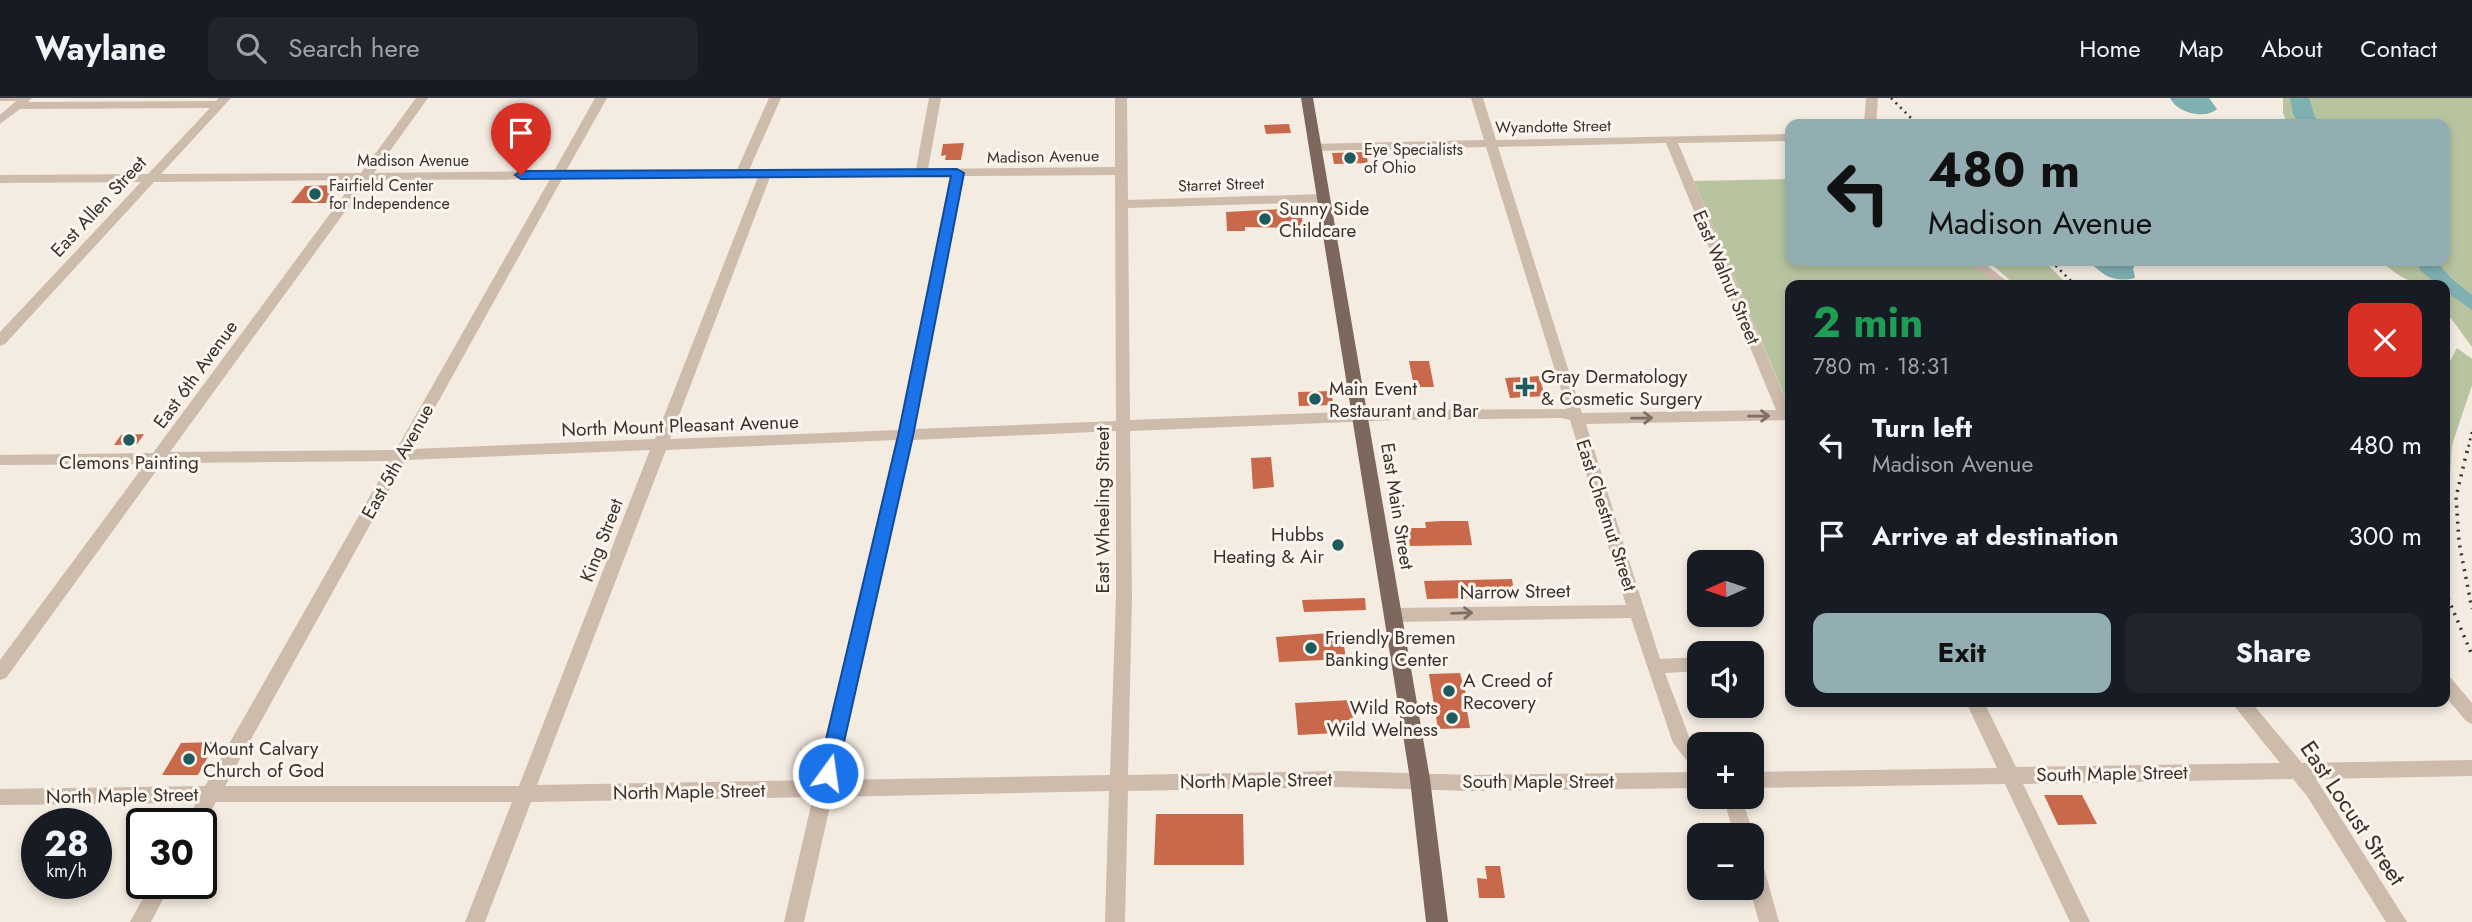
<!DOCTYPE html>
<meta charset="utf-8">
<style>
body{margin:0;font-family:Jost,sans-serif;background:#20242c;color:#f1f3f6;height:100vh;display:flex;flex-direction:column;font-size:26px;white-space:nowrap}
*{box-sizing:border-box;margin:0}
p{font-size:23px;color:#9ea1a6}
.icon{flex:none;width:38px;height:38px;fill:none;stroke:currentColor;stroke-width:2;stroke-linecap:round;stroke-linejoin:round}
.map{position:relative;flex:1;overflow:hidden}
.sheet{position:absolute;left:1785px;top:182px;width:665px;height:427px;display:flex;flex-direction:column;background:#171b24;border-radius:14px;box-shadow:0 4px 10px #0003}
.sheet>*{flex:none}
.guide{position:absolute;left:1785px;top:21px;width:665px;height:147px;border-radius:14px;box-shadow:0 4px 10px #0003;background:#92aeb2;color:#111;overflow:hidden}
.needle{width:46px;rotate:267deg}
.controls{position:absolute;left:1687px;top:452px;display:grid;gap:14px}
.controls a{display:grid;place-items:center;width:77px;height:77px;border-radius:14px;background:#171b24;box-shadow:0 4px 10px #0003;font-size:35px}
.speed{position:absolute;left:21px;top:710px;display:flex;gap:14px;font-size:35px;font-weight:700;text-align:center}
.speed>*{display:grid;place-content:center;width:91px;height:91px;border-radius:50%;background:#171b24;box-shadow:0 4px 10px #0003;line-height:1}
.speed small{font-size:18px;font-weight:400}
.speed .limit{border:4px solid #111;border-radius:10px;background:#fff;color:#111}
.pin{position:absolute;display:grid;place-items:center;width:60px;height:60px;color:#fff;margin:-72px -30px;border-radius:50% 50% 50% 0;rotate:-45deg;box-shadow:0 0 7px #0007}
.pin .icon{rotate:45deg}
.me{position:absolute;width:77px;margin:-38px;rotate:14deg;stroke-linejoin:round;filter:drop-shadow(0 0 5px #0008)}
.turn{display:flex;align-items:center;gap:24px;height:147px;padding:0 28px;font-size:32px}
.turn .icon{width:91px;height:91px;stroke-width:2.5}
.turn b{display:block;font-size:49px;line-height:60px}
.round{display:grid;place-items:center;flex:none;width:74px;height:74px;border-radius:14px;background:#20242c}
.headline{display:flex;align-items:center;justify-content:space-between;height:119px;padding:0 28px}
h1{font-size:42px;font-weight:700;line-height:52px;color:#1e9e55}
.action{display:flex;gap:14px;margin-top:auto;padding:14px 28px}
.action a{flex:1;height:80px;border-radius:14px;background:#92aeb2;color:#111;font-size:28px;font-weight:700;line-height:80px;text-align:center}
.action a+a{background:#20242c;color:#f1f3f6}
ul{padding:0;list-style:none}
li{display:flex;align-items:center;gap:21px;height:91px;padding:0 28px}
li div{flex:1}
li b{display:block;font-size:26px}
li em{font-style:normal}
header{display:flex;align-items:center;gap:42px;box-sizing:border-box;height:98px;padding:0 35px;background:#171b24;border-bottom:2px solid #363941}
header strong{font-size:33px}
nav{display:flex;gap:38px;margin-inline-start:auto;font-size:24px}
.search{width:490px;height:63px;background:#20242c;display:flex;align-items:center;gap:18px;box-sizing:border-box;padding:0 24px;border-radius:14px;color:#9ea1a6;font-size:26px}
.map>svg:first-child{display:block}
</style>
<header>
<strong>Waylane</strong>
<div class="search"><svg class="icon" aria-label="search" viewBox="0 0 24 24"><circle cx="10" cy="10" r="6"/><path d="M15 15l6 6"/></svg>Search here</div>
<nav><a>Home</a><a>Map</a><a>About</a><a>Contact</a></nav>
</header>
<div class="map">
<svg width="2472" height="824" viewBox="0 0 2472 824">
<rect width="100%" height="100%" fill="#f4ebe1"/>
<path fill="#b8c4a0" d="M2283 0H2472V249L2445 212V187C2415 187 2404 184 2381 163H2445V26H2287L2283 15Z
M1790 81V163H1967L1999 187H1790L1789 309 1694 83Z
M1988 163H2044L2068 187H2015Z
M2457 250 2472 261V287L2452 347 2445 463V273Z"/>
<path fill="#7fb0b2" d="M2170 0H2209L2217 11C2205 22 2177 15 2170 0Z
M2290 0H2309L2317 26H2299L2293 16Z
M2089 163H2139L2133 170 2135 180C2114 185 2103 178 2089 163Z
M2417 163H2436L2451 180 2472 197V212L2445 193V187H2438L2421 173Z"/>
<path fill="#c8694b" d="M1289 26 1291 35 1266 36 1264 27Z
M964 45 961 62H945L946 57 941 58 943 46Z
M1366 54 1368 65 1334 66 1332 55Z
M339 87 326 105H291L305 88Z
M1301 110 1303 130 1245 129V133H1227L1226 114Z
M1409 263H1429L1434 289H1414Z
M1539 278 1545 298 1510 300 1505 280Z
M1332 293 1333 307 1299 308 1298 294Z
M144 336 137 346 114 347 121 337Z
M1271 359 1274 389 1253 391 1251 360Z
M1441 423H1468L1472 447 1410 448 1408 430H1426L1425 424Z
M1512 481 1515 499 1427 501 1424 483Z
M1365 500 1366 512 1304 514 1302 502Z
M1342 534 1346 561 1279 564 1276 539Z
M1460 575 1469 607H1466L1470 630 1438 631 1429 576Z
M1351 602 1355 634 1298 637 1295 605Z
M216 644 198 677H162L181 645Z
M2044 697H2082L2097 726 2058 727Z
M1156 716H1243L1244 767H1154Z
M1485 768H1500L1505 800H1479L1477 780 1487 781Z"/>
<g fill="none" stroke-linecap="round" stroke-linejoin="round">
<path fill="#cdbbac" fill-rule="evenodd" d="M0 0H32L28 4 216 3 219 0H231L161 76 361 75 416 0H428L374 75 554 73 595 0H607L566 73 737 72 769 0H781L749 72 916 71 929 0H941L928 71 1115 69V0H1127L1128 102 1324 96 1330 100 1324 104 1128 110 1130 322 1396 312 1567 311 1486 49 1315 53 1309 49 1311 46 1484 42 1471 0H1483L1496 42 1790 36V43L1678 45 1790 312V322L1586 326 1660 561 1699 559V573L1665 575 1690 641 1699 653V690L1470 693 1342 689 1128 693 1125 824H1105L1109 693 832 699 804 824H784L813 699 531 704 485 824H465L512 704H216L201 731V726H184L196 705 0 707V691L205 688 390 363 162 365 6 580 0 582V562L145 366 0 367V357L153 355 355 82 154 84 5 246 0 248V234L141 84 0 85V77L148 76 210 10 20 11 0 26V17L16 3H0ZM1666 45 1776 312 1582 315 1498 49ZM1115 77 1116 323 914 331 963 78ZM950 78 899 332 670 341 770 79ZM758 79 655 341 412 351 562 81ZM550 81 396 352 170 354 368 82ZM1561 320 1570 322 1626 507 1393 510 1387 512 1385 517 1387 522 1393 524 1631 520 1673 645 1696 674 1470 677 1342 673 1128 677 1132 498 1130 333 1396 322ZM1116 333V498L1110 677 836 682 912 342ZM896 342 817 682 537 687 666 352ZM650 352 519 688H225L406 362Z
M1866 0H1878L1876 26H1864Z
M1966 163H1981L2012 187H1997Z
M2445 578 2451 580 2472 605V626L2466 623 2445 598Z
M1966 604H1984L2016 669 2280 665 2231 604H2251L2302 665 2472 662V678L2316 681 2407 824H2386L2307 698 2293 681 2023 686 2090 824H2070L2005 686 1752 690V674L1997 670Z
M1723 698H1741L1754 737 1752 741V737H1734Z
M1752 754 1759 757 1762 763 1779 824H1759L1749 789H1752Z
M151 786H171L151 824H130Z"/>
<path fill="#7d675c" fill-rule="evenodd" d="M1301 0H1313L1430 681 1448 824H1426L1410 681Z"/>
<path stroke="#3b302b" stroke-width="2.5" stroke-dasharray="2 4.5" stroke-linecap="butt" d="M1891 0 1917 26
M2051 163 2075 187
M2467 355 2472 334"/>
<path stroke="#3b302b" stroke-width="3.5" stroke-dasharray="2 6" stroke-linecap="butt" d="M2467 353 2456 399 2459 444 2472 511
M2445 493 2472 557"/>
</g>
<defs><path id="oneway-shaft" d="M-6 0H5M1.5-3L5.5 0L1.5 3" fill="none" stroke-width="1.6" stroke-linecap="round" stroke-linejoin="round" transform="scale(1.75)"/></defs>
<g stroke="#7d6f65">
<use href="#oneway-shaft" transform="translate(1759 318) rotate(-1)"/>
<use href="#oneway-shaft" transform="translate(1642 320) rotate(-1)"/>
<use href="#oneway-shaft" transform="translate(1462 515) rotate(-2)"/>
</g>
<path fill="#1a73e8" stroke="#114b97" stroke-width="2" d="M957 71 964 75 913 338 837 675 834 680 828 683 821 680 818 675 898 338 951 78 521 81 515 77 521 73Z"/>
<g fill="#1f5a5e" stroke="#fbf5ee" stroke-width="2.5">
<circle cx="1350" cy="60" r="7"/>
<circle cx="315" cy="96" r="7"/>
<circle cx="1265" cy="121" r="7"/>
<path d="M1521.5 278.5h7v7h7v7h-7v7h-7v-7h-7v-7h7z"/>
<circle cx="1315" cy="301" r="7"/>
<circle cx="129" cy="342" r="7"/>
<circle cx="1338" cy="447" r="7"/>
<circle cx="1311" cy="550" r="7"/>
<circle cx="1449" cy="593" r="7"/>
<circle cx="1452" cy="620" r="7"/>
<circle cx="189" cy="661" r="7"/>
</g>
<g text-anchor="middle" stroke-width="6" stroke-linejoin="round" paint-order="stroke">
<g font-size="16" fill="#3b302b" stroke="#fbf5ee">
<text transform="translate(1553 28) rotate(-1)" y="6">Wyandotte Street</text>
<text transform="translate(1043 58) rotate(-1)" y="6">Madison Avenue</text>
<text x="413" y="68">Madison Avenue</text>
<text transform="translate(1221 86) rotate(-2)" y="6">Starret Street</text>
</g>
<g font-size="16" fill="#3b302b" stroke="#fbf5ee" text-anchor="start">
<text x="1364" y="57">Eye Specialists<tspan x="1364" dy="18">of Ohio</tspan></text>
<text x="329" y="93">Fairfield Center<tspan x="329" dy="18">for Independence</tspan></text>
</g>
<g font-size="19" fill="#3b302b" stroke="#fbf5ee">
<text transform="translate(98 108) rotate(-47)" y="7">East Allen Street</text>
<text transform="translate(1727 179) rotate(67)" y="7">East Walnut Street</text>
<text transform="translate(195 276) rotate(-54)" y="7">East 6th Avenue</text>
<text transform="translate(680 327) rotate(-2)" y="7">North Mount Pleasant Avenue</text>
<text transform="translate(397 363) rotate(-61)" y="7">East 5th Avenue</text>
<text transform="translate(1398 408) rotate(81)" y="7">East Main Street</text>
<text transform="translate(1102 412) rotate(-90)" y="7">East Wheeling Street</text>
<text transform="translate(1607 417) rotate(72)" y="7">East Chestnut Street</text>
<text transform="translate(601 442) rotate(-69)" y="7">King Street</text>
<text transform="translate(1515 493) rotate(-1)" y="7">Narrow Street</text>
<text transform="translate(2112 675) rotate(-1)" y="7">South Maple Street</text>
<text transform="translate(1256 682) rotate(-1)" y="7">North Maple Street</text>
<text x="1538" y="690">South Maple Street</text>
<text transform="translate(689 693) rotate(-1)" y="7">North Maple Street</text>
<text transform="translate(122 697) rotate(-1)" y="7">North Maple Street</text>
</g>
<g font-size="19" fill="#3b302b" stroke="#fbf5ee" text-anchor="start">
<text x="1279" y="117">Sunny Side<tspan x="1279" dy="22">Childcare</tspan></text>
<text x="1541" y="285">Gray Dermatology<tspan x="1541" dy="22">&amp; Cosmetic Surgery</tspan></text>
<text x="1329" y="297">Main Event<tspan x="1329" dy="22">Restaurant and Bar</tspan></text>
<text x="129" y="371" text-anchor="middle">Clemons Painting</text>
<text x="1324" y="443" text-anchor="end">Hubbs<tspan x="1324" dy="22">Heating &amp; Air</tspan></text>
<text x="1325" y="546">Friendly Bremen<tspan x="1325" dy="22">Banking Center</tspan></text>
<text x="1463" y="589">A Creed of<tspan x="1463" dy="22">Recovery</tspan></text>
<text x="1438" y="616" text-anchor="end">Wild Roots<tspan x="1438" dy="22">Wild Welness</tspan></text>
<text x="203" y="657">Mount Calvary<tspan x="203" dy="22">Church of God</tspan></text>
</g>
<g font-size="23" fill="#3b302b" stroke="#fbf5ee">
<text transform="translate(2353 715) rotate(56)" y="8">East Locust Street</text>
</g>
</g>
</svg>
<div class="controls">
<a><svg class="needle" viewBox="-14 -14 28 28"><path d="M0-13l5 13h-10z" fill="#e53935"/><path d="M0 13l5-13h-10z" fill="#9ea1a6"/></svg></a>
<a><svg class="icon" aria-label="sound" viewBox="0 0 24 24"><path d="M4 9h4l5-4v14l-5-4H4zM17 9q2 3 0 6"/></svg></a>
<a>+</a>
<a>−</a>
</div>
<div class="speed"><div>28<small>km/h</small></div><div class="limit">30</div></div>
<div class="pin" style="left:521px;top:77px;background:#d93025"><svg class="icon" aria-label="arrive" viewBox="0 0 24 24"><path d="M6 21V4h12l-3 4 3 4H6"/></svg></div>
<svg class="me" style="left:828px;top:675px" viewBox="-20 -20 40 40"><circle r="17" fill="#1a73e8" stroke="#fff" stroke-width="3"/><path d="M0-11L8 9 0 5-8 9z" fill="#fff"/></svg>
<div class="guide">
<div class="turn"><svg class="icon" aria-label="left" viewBox="0 0 24 24"><path d="M17 20v-9H6M10 6l-5 5 5 5"/></svg><div><b>480 m</b>Madison Avenue</div></div>
</div>
<section class="sheet">
<div class="headline"><div><h1>2 min</h1><p>780 m · 18:31</p></div><a class="round" style="background:#d93025;color:#fff"><svg class="icon" aria-label="close" viewBox="0 0 24 24"><path d="M6 6l12 12M18 6L6 18"/></svg></a></div>
<ul>
<li><svg class="icon" aria-label="left" viewBox="0 0 24 24"><path d="M17 20v-9H6M10 6l-5 5 5 5"/></svg><div><b>Turn left</b><p>Madison Avenue</p></div><em>480 m</em></li>
<li><svg class="icon" aria-label="arrive" viewBox="0 0 24 24"><path d="M6 21V4h12l-3 4 3 4H6"/></svg><div><b>Arrive at destination</b></div><em>300 m</em></li>
</ul>
<div class="action"><a>Exit</a><a>Share</a></div>
</section>
</div>
